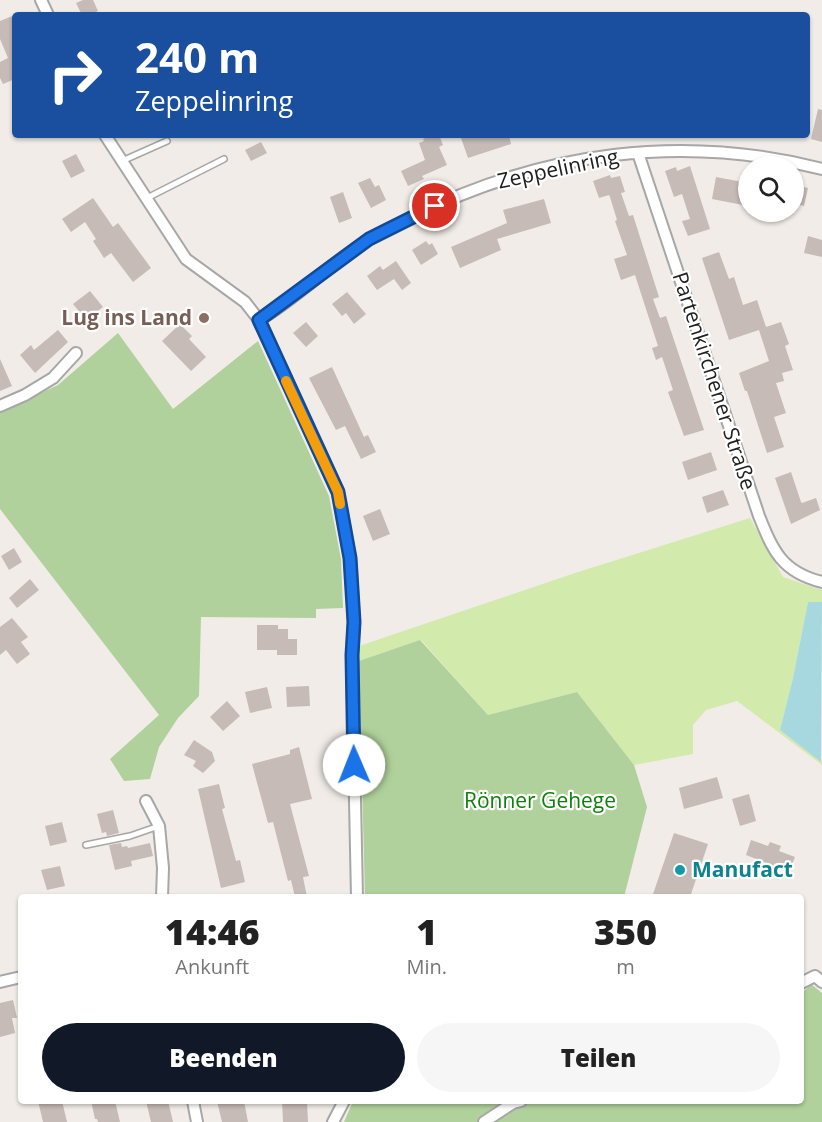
<!DOCTYPE html>
<html lang="de">
<meta charset="utf-8">
<style>
body{margin:0;font-family:"Open Sans",sans-serif;background:#f6f6f6;color:#222;height:100vh;display:flex;flex-direction:column;font-size:22px;white-space:nowrap}
*{box-sizing:border-box;margin:0}
p{font-size:20px;color:#767676}
.icon{flex:none;width:33px;height:33px;fill:none;stroke:currentColor;stroke-width:2;stroke-linecap:round;stroke-linejoin:round}
.map{position:relative;flex:1;overflow:hidden}
.panel{position:absolute;left:18px;top:894px;width:786px;height:210px;display:flex;flex-direction:column;background:#fff;border-radius:6px;box-shadow:0 2px 4px #0004}
.panel>*{flex:none}
.hud{position:absolute;left:12px;top:12px;width:798px;height:126px;border-radius:6px;box-shadow:0 2px 4px #0004;background:#1a4fa0;color:#fff;overflow:hidden}
.controls{position:absolute;left:738px;top:156px;display:grid;gap:12px}
.controls a{display:grid;place-items:center;width:66px;height:66px;border-radius:50%;background:#fff;box-shadow:0 2px 4px #0004;font-size:30px}
.pin{position:absolute;display:grid;place-items:center;width:51px;height:51px;color:#fff;margin:-26px;border:3px solid #fff;border-radius:50%;box-shadow:0 2px 6px #0007}
.me{position:absolute;width:66px;margin:-33px;rotate:359deg;stroke-linejoin:round;filter:drop-shadow(0 0 4px #0008)}
.turn{display:flex;align-items:center;gap:21px;height:126px;padding:0 24px;font-size:27px}
.turn .icon{width:78px;height:78px;stroke-width:2.5}
.turn b{display:block;font-size:42px;line-height:51px}
.eta{display:flex;justify-content:space-evenly;align-items:center;height:102px;text-align:center}
.eta b{font-size:36px;font-weight:800;line-height:42px}
.button{display:flex;gap:12px;margin-top:auto;padding:12px 24px}
.button a{flex:1;height:69px;border-radius:36px;background:#111827;color:#fff;font-size:24px;font-weight:800;line-height:69px;text-align:center}
.button a+a{background:#f6f6f6;color:#222}
.map>svg:first-child{display:block}
</style>
<div class="map">
<svg width="822" height="1122" viewBox="0 0 822 1122">
<rect width="100%" height="100%" fill="#f1ece7"/>
<path fill="#d2ebac" d="M750 518 783 577 822 590V602H808L793 678 780 730 822 762V765L737 701 706 710 693 725V754L634 765 577 692 488 715 421 640 359 661V646L575 573Z"/>
<path fill="#b0d19b" d="M118 333 173 409 258 341 329 496 341 559 343 608 316 609V618L201 617 199 696 178 718 159 747 150 779 124 781 110 759 159 715 0 509V412L58 385Z
M420 640 488 715 577 692 634 765 647 807 624 897H365L359 661Z
M811 984 822 993V1122H344L353 1101H801V994Z"/>
<path fill="#a7d8df" d="M808 602H822L821 762 780 730 793 678Z"/>
<path fill="#c6bbb6" d="M83 0H93L98 11 89 15H82L76 3Z
M15 15V79L3 84 0 78V62L8 58 0 39V21Z
M818 109 822 110V142L811 139Z
M432 135H439L443 145 439 147 447 165 422 176 424 179 408 186 401 171 425 160 419 143 424 141 423 139Z
M460 135H509L511 144 468 158Z
M261 142 267 153 251 161 245 150Z
M76 154 85 171 71 178 62 161Z
M690 166 710 229 688 236 682 221 690 219 682 194 674 197 665 171 676 167 677 171Z
M610 175 611 178 620 176 625 192 621 193 629 216 633 215 659 297 653 299 660 318 666 316 704 430 684 436 668 392 673 390 662 357 656 360 652 348 658 346 635 275 621 280 614 259 627 255 615 221 617 220 610 197 609 195 599 198 593 181Z
M716 177 748 183V206L712 199Z
M370 178 375 187 379 185 386 200 371 208 358 183Z
M794 185 808 188 804 206 794 203Z
M343 192 352 218 339 223 330 197Z
M93 198 113 227 118 223 151 268 133 282 111 253 104 258 93 241 96 239 85 222 71 232 62 219Z
M544 199 551 223 497 239 501 250 460 268 451 247 507 223 503 210Z
M808 236 822 240V257L804 253Z
M426 241 429 245 432 243 438 254 421 265 412 250Z
M719 252 729 279 734 277 743 305 757 300 766 327 781 322 789 344 785 346 793 370 782 373 784 381 776 383 786 413 774 417 784 447 767 453 747 391H745L739 373 769 361 759 330 729 340 702 258Z
M396 261 411 283 402 290 394 279 377 290 367 276 380 266 383 270Z
M90 291 103 307 86 320 73 304Z
M347 292 366 314 354 324 346 313 342 316 332 304Z
M306 322 318 336 306 347 293 333Z
M180 324 192 336 189 339 206 357 191 371 162 341Z
M58 330 68 342 35 373 20 355 31 345 34 350Z
M0 359 12 386 0 391Z
M332 367 364 437 368 435 376 452 361 459 345 426 336 430 309 378Z
M711 452 717 470 688 480 682 462Z
M791 472 801 502 802 503 816 498 820 510 791 524 775 478Z
M723 490 729 505 707 513 702 497Z
M380 509 390 534 373 541 363 516Z
M14 548 22 562 9 570 1 556Z
M30 579 39 590 17 608 9 598Z
M12 618 28 637 21 642 30 654 17 664 6 650 0 655V627Z
M257 625H278V629H288V639H297V655H277V650H257Z
M309 686 310 706 287 707 286 687Z
M267 687 272 708 250 713 245 692Z
M227 701 240 716 223 731 210 717Z
M194 740 212 752 215 761 203 773 193 766 196 761 184 755Z
M299 747 312 799 290 804 309 876 303 877 307 897H295L291 880 288 881 273 822 268 823 252 764 290 754V750Z
M717 777 723 798 684 809 679 788Z
M219 784 225 808 222 809 236 861 240 860 245 882 221 888 198 789Z
M749 794 756 821 740 826 732 799Z
M113 810 119 833 107 836 106 832 102 833 97 814Z
M62 822 67 842 50 846 45 826Z
M674 833 708 844 690 897H652Z
M751 840 768 846 770 842 781 846 779 851 795 857 789 872 746 855Z
M121 843 122 847 127 846 128 848 150 843 153 856 131 861 132 866 115 870 109 845Z
M60 866 65 886 47 890 41 870Z
M13 1000 17 1018H12L15 1033 0 1037V1003Z
M38 1101H62L67 1122H43Z
M91 1101H115L120 1122H98L97 1119H95Z
M146 1101H168L173 1122H151Z
M217 1101H244L248 1122H222Z
M282 1101H307L308 1122H283Z"/>
<g fill="none" stroke-linecap="round" stroke-linejoin="round">
<g stroke="#a7a7a7" stroke-width="8">
<path id="service" d="M122 161 167 141
M147 198 224 159
M86 845 130 836 159 826"/>
</g>
<g stroke="#a7a7a7" stroke-width="14">
<path id="minor" d="M41 0 48 15
M105 135 186 259 245 302 259 320 338 492 350 558 354 622 352 655 357 897
M638 153 759 516C773 551 782 572 822 582
M259 320C299 297 331 262 370 239 384 230 400 224 414 216 543 152 682 133 822 169
M0 406 25 395 53 378 76 353
M146 801 159 826 163 868 162 897
M0 982 21 977
M801 983 815 976 822 982
M193 1101 197 1122
M333 1122 344 1101
M484 1122 513 1103 521 1101"/>
</g>
<use href="#service" stroke="#fff" stroke-width="5"/>
<use href="#minor" stroke="#fff" stroke-width="10"/>
</g>
<g fill="none" stroke-linecap="round" stroke-linejoin="round">
<g stroke="#114b97" stroke-width="15">
<path id="route" d="M354 765 352 655 354 622 350 558 338 492 259 320 369 239 435 206"/>
</g>
<use href="#route" stroke="#1a73e8" stroke-width="10"/>
<path stroke="#f59e0b" stroke-width="10" d="M286 381 338 492 340 504"/>
</g>
<circle fill="#8d6e63" stroke="#fff" stroke-width="2" cx="204" cy="318" r="6"/>
<circle fill="#0f9aa8" stroke="#fff" stroke-width="2" cx="680" cy="870" r="6"/>
<g text-anchor="middle" stroke-width="4.5" stroke-linejoin="round" paint-order="stroke">
<g font-size="21" fill="#202020" stroke="#fff">
<text transform="translate(558 169) rotate(-12)" y="7">Zeppelinring</text>
<text transform="translate(714 381) rotate(72)" y="7">Partenkirchener Straße</text>
</g>
<g font-size="21" font-weight="bold" fill="#785e54" stroke="#fff" text-anchor="end">
<text x="192" y="325">Lug ins Land</text>
</g>
<g font-size="21" fill="#0d820a" stroke="#fff">
<text x="540" y="808">Rönner Gehege</text>
</g>
<g font-size="21" font-weight="bold" fill="#0d838f" stroke="#fff" text-anchor="start">
<text x="692" y="877">Manufact</text>
</g>
</g>
</svg>
<div class="controls">
<a><svg class="icon" aria-label="search" viewBox="0 0 24 24"><circle cx="10" cy="10" r="6"/><path d="M15 15l6 6"/></svg></a>
</div>
<div class="pin" style="left:435px;top:206px;background:#d93025"><svg class="icon" aria-label="arrive" viewBox="0 0 24 24"><path d="M6 21V4h12l-3 4 3 4H6"/></svg></div>
<svg class="me" style="left:354px;top:765px" viewBox="-20 -20 40 40"><circle r="19" fill="#fff"/><path d="M0-13L10 11 0 6-10 11z" fill="#1a73e8"/></svg>
<div class="hud">
<div class="turn"><svg class="icon" aria-label="right" viewBox="0 0 24 24"><path d="M7 20v-9h11M14 6l5 5-5 5"/></svg><div><b>240 m</b>Zeppelinring</div></div>
</div>
<section class="panel">
<div class="eta">
<div><b>14:46</b><p>Ankunft</p></div>
<div><b>1</b><p>Min.</p></div>
<div><b>350</b><p>m</p></div>
</div>
<div class="button"><a>Beenden</a><a>Teilen</a></div>
</section>
</div>
